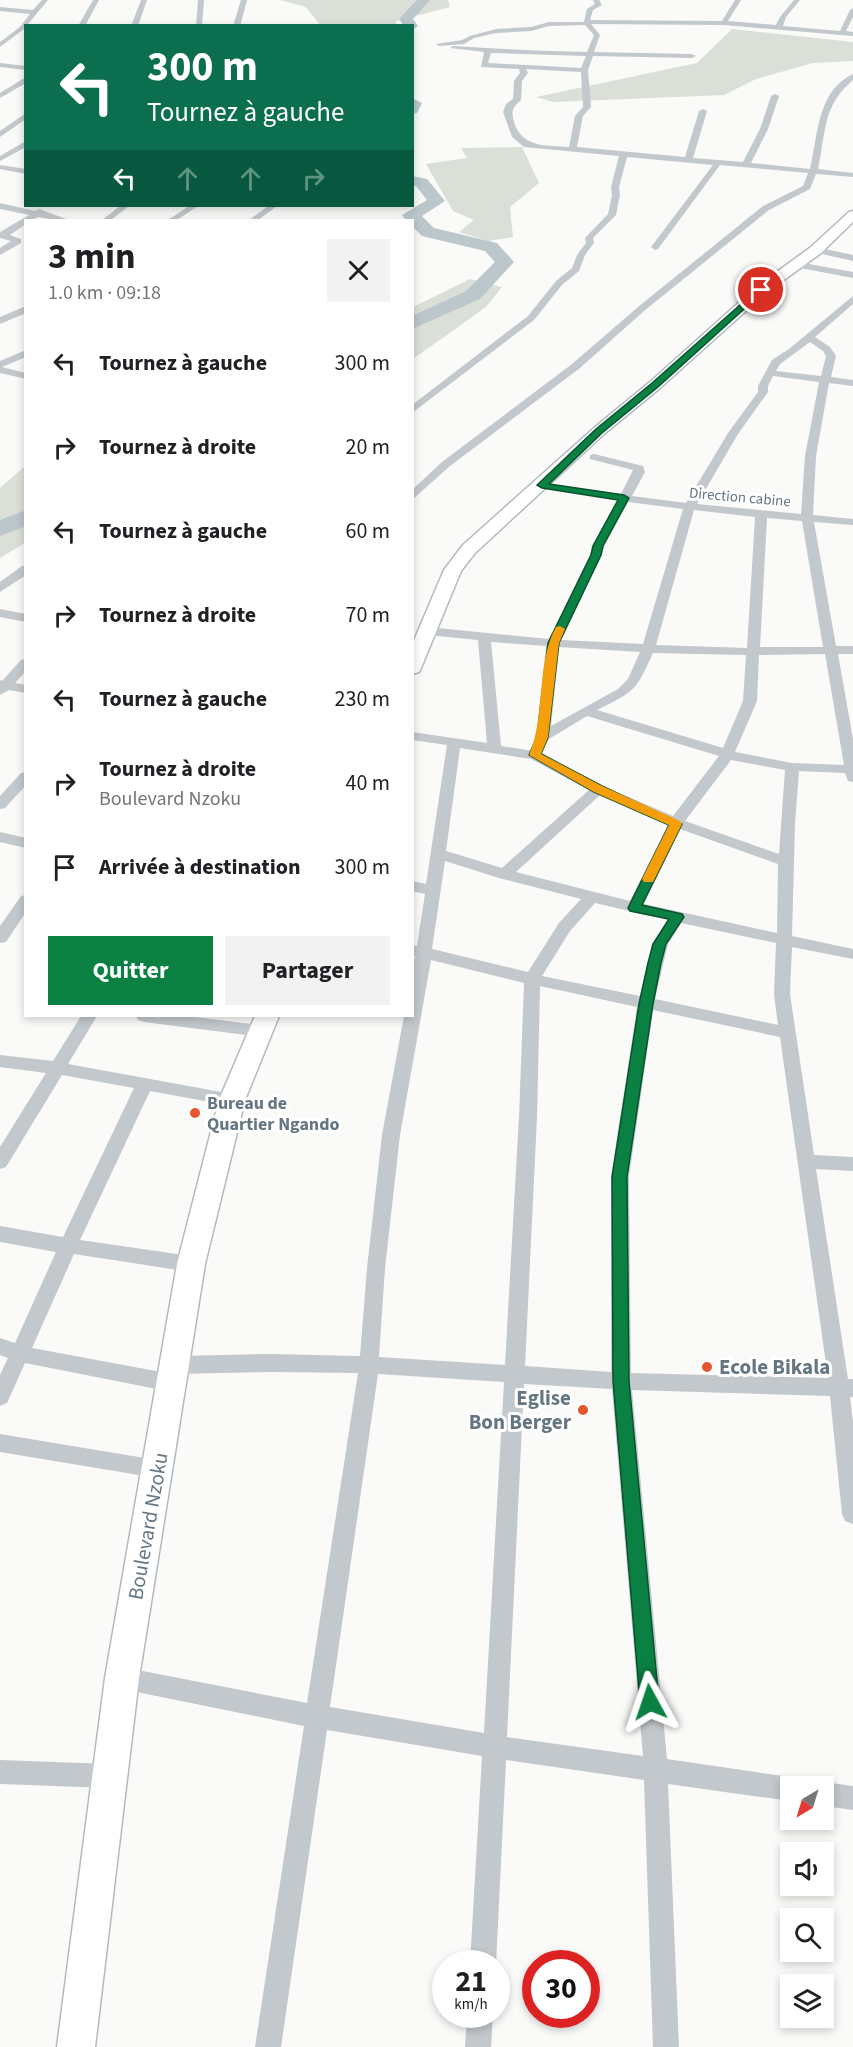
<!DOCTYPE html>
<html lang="fr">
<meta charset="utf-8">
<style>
body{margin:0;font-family:"Source Sans 3",sans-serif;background:#f2f2f2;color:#202124;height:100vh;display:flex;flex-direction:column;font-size:22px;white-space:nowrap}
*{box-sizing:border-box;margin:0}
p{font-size:20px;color:#757577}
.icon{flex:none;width:33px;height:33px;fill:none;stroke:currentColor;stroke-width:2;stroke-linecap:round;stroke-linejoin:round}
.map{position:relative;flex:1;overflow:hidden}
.drawer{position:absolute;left:24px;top:219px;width:390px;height:798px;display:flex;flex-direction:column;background:#fff;border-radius:0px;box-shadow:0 3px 9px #0003}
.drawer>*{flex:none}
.guide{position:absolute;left:24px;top:24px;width:390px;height:183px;border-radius:0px;box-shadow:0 3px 9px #0003;background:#0b6e4f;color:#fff;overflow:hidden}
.needle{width:39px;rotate:218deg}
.tools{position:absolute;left:780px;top:1776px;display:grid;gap:12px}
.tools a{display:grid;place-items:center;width:54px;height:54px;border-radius:0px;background:#fff;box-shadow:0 3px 9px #0003;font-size:30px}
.speed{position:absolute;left:432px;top:1950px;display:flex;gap:12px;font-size:30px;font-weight:700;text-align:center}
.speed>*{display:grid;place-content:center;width:78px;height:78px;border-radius:50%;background:#fff;box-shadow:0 3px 9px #0003;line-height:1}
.speed small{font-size:15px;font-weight:400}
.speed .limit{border:9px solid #d22;background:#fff;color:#111}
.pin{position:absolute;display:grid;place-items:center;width:51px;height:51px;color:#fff;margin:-26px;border:3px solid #fff;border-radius:50%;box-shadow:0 2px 6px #0007}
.me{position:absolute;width:66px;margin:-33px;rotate:355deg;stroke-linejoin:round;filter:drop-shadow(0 0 4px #0008)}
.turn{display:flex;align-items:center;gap:21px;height:126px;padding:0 24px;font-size:27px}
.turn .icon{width:78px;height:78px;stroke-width:2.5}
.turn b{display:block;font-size:42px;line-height:51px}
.lanes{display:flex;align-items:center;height:57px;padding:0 24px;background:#0003;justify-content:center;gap:30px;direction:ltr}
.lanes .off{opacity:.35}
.round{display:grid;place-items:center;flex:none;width:63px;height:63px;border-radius:0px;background:#f2f2f2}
.head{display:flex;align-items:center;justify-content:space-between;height:102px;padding:0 24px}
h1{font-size:36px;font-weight:700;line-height:45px}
.cta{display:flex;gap:12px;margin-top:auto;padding:12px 24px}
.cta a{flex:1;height:69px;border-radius:0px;background:#0b8043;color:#fff;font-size:24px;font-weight:700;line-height:69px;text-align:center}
.cta a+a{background:#f2f2f2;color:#202124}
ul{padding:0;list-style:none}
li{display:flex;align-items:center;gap:18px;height:84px;padding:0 24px}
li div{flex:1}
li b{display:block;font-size:22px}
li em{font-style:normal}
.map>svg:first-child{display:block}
</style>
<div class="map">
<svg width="853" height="2047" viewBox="0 0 853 2047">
<rect width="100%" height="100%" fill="#fafaf8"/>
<path fill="#dadfd7" d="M280 0H448L450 7 396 21V25L321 26 306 7Z
M732 29 853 42V61L813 63 756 79 724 95 553 102 536 97 697 63Z
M522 147 539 183 510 207 513 237 488 241 459 232 474 220 453 211 426 164 467 158 461 148Z
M470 279 502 287 486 307 413 359V307Z
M25 466V543L0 558V488Z"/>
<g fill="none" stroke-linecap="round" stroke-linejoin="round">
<path fill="#bbc7cb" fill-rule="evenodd" d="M417 0H430L413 19 418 26 412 30V26H404L399 19Z
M412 98 422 103 417 113 412 114Z
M412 176 427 179 445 201 422 216 434 228 497 243 514 262 480 299 412 329V316L466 291 495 262 485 251 422 236 412 226V220L405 219 402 215 427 200 416 186H412Z
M26 510V526L0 536V520Z"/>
<g stroke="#b3babf" stroke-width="3">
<path id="secondary" d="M853 211V222L821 253 766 293 660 388 604 434 475 553 461 571 421 668 419 672 412 674V645L444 570 463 545 594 428 650 382 756 287 811 247 849 212Z
M255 1016H279L245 1100 205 1264 139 1678 95 2047H57L105 1678 177 1264 219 1100Z"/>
</g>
<path fill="#c3c8cc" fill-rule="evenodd" d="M42 0H48L24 29 0 47V42L20 27 30 14 0 11V7L33 10Z
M93 0H99L85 26H78Z
M141 0H147L138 26H131Z
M198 0H204L202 26H196Z
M241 0H247L240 26H233Z
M593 0H599L602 5 593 10 590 20 722 21 735 0H741L728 21 776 25 780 17 794 0H800L786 17 783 26 840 31 850 10 853 8V17L846 31 853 32V36L724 25 591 24 600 35 594 52 692 54 696 56 692 58 593 56 588 70 591 107 583 116 577 147 685 157 699 111 703 109 707 111 693 158 743 162 760 129 771 96 775 94 779 96 768 129 751 163 810 169C818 135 817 91 853 74V80C822 106 826 133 818 169L853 173V177L816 174 810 189 769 210 644 311 580 368 450 466 412 500V490L442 462 572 364 638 307 763 206 803 186 808 173 720 165 658 249 655 250 651 247 713 165 627 157 619 187 620 195 616 215 593 238 594 243 585 255 579 271 562 285 534 320 412 413V405L528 316 556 281 572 268 577 255 586 243 585 238 608 214 612 195 611 187 619 156 524 147 512 137 503 112 506 104 513 99 514 81 520 73 519 69 481 67 484 52 450 48 453 46C497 49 542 51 587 52L594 35 585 25 549 26 531 31 496 33 474 38 464 44 439 46 436 44 462 40 470 36 496 29 531 27 549 22H584L587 9 595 4ZM491 53 586 56 581 68 488 63ZM526 69 581 72 583 107 575 116 569 147C547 145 524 148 515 125 511 112 511 109 521 100L522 81 528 73Z
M0 63 26 66V70L0 67Z
M26 77V83L0 98V93Z
M26 113V119L0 137V131Z
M26 141V147L0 161V156Z
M0 165 26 169V174L0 169Z
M0 203 35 211 39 209 69 220H55L38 217 32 220H26V224L10 235 21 239V243L0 255V248L11 241 0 238V232L29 215 0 209Z
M120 206H129L111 220H102Z
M189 206H198L177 220H168Z
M268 206H277L258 220H249Z
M816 247 853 255V261L813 252V248Z
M798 262 853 272V278L795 267 793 265Z
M853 296V304L815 337 830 347 836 356 831 377 853 380V386L829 383 816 456 813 515 853 519V525L814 522 836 646H853V654H838L853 739V782L848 781 845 773 799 771 795 824 792 936 853 949V959L792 947 790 994 814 1155 853 1157V1171L816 1169 848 1379H853V1397H850L853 1422V1524L845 1521 842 1514 830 1396 632 1390 667 1759 790 1777 798 1781 801 1786H790V1801L668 1784 679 2047H653L644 1780 506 1760 496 1964H470L482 1756 327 1730 281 2047H255L304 1726 122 1689 114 1686 111 1678 114 1670 122 1667 307 1703 358 1373 271 1372 175 1374 168 1371 165 1365 168 1359 175 1356 271 1354 360 1356 367 1268 382 1135 404 1016H412V971L415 956H412V945L417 946 425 894 412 891V881L426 884 447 745 412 740V732L487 743 478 640 427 635 421 631 427 627 549 639 590 555 592 546 618 500 542 488 538 487V483L621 494 633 470 590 459V455L594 454 643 466 645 472 632 496 686 503 728 433 758 392V386L772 360 789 349ZM810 342 823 351 826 356 821 376 776 371 780 364ZM773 376 819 382 805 456 801 514 697 504 738 434 768 392V386ZM628 502 683 509 643 644 561 640 602 555 604 546ZM694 510 755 517 747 648 656 645ZM767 518 802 521 823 647H760ZM491 642 546 646 536 737 533 743 535 746H545L549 739 587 716 719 756 673 816 603 786 540 752 501 746ZM559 647 640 652 628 679 618 689 551 726ZM653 653 746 655 743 701 723 748 597 710C634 692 636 691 653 653ZM825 654 844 765 792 763 735 752 757 701 759 655ZM460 748 531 759 589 790 502 868 446 851ZM731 760 785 770 779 854 685 821ZM600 795 668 825 630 901 516 872ZM680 829 778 864 777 933 644 904ZM445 861 499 878 581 899 559 923 528 972 432 949ZM595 903 668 920 652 944 640 996 542 976 570 931ZM681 923 776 943 774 994 778 1025 655 999 668 944ZM431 960 524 983 519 1117 505 1365 379 1357 385 1268 400 1135ZM540 986 637 1007 611 1177V1372L525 1366 537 1117ZM653 1010 780 1037 828 1378 631 1373 629 1177ZM378 1374 504 1382 484 1733 330 1707ZM524 1384 612 1389 643 1756 507 1737Z
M26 306V313L0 324V317Z
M26 350V357L2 367 26 373V379L0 373V361Z
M22 566H26V575L0 592V582Z
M0 609 26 614V622L0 617Z
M26 659V671L15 683 26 685V693L9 690 0 695V680L2 681 21 660Z
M26 772V785L5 808 0 809V796L21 773Z
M0 832 26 838V848L0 842Z
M26 895V912L6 942 0 943V926L21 896Z
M81 1016H97L68 1064 232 1094 238 1095 241 1100 238 1105 232 1106 150 1091 80 1240 191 1256 198 1259 200 1264 198 1269 191 1272 74 1254 32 1348 172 1374 179 1377 182 1383 179 1389 172 1392 25 1363 7 1403 0 1406V1375L8 1358 0 1355V1338L15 1343 56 1252 0 1242V1226L63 1237 134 1088 62 1075 6 1167 0 1169V1147L46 1073 0 1067V1055L53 1061Z
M136 1016H186L261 1025 267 1027 269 1031 267 1035 261 1037 144 1022 138 1020Z
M0 1434 157 1460 164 1462 167 1469 164 1476 157 1478 0 1452Z
M0 1760 108 1764 116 1768 120 1776 116 1784 108 1788 0 1784Z
M824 1782 853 1786V1810L824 1806V1786H815Z
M467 2014H493L491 2047H465Z"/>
<use href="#secondary" fill="#fff" fill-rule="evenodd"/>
</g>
<path fill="#0b8043" stroke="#07532c" stroke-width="1.5" d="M759 288 765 290 658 387 602 433 549 484 624 495 629 498 603 546 601 555 559 643 548 737 541 754 602 786 682 824 642 905 682 914 684 917 666 944 661 963 653 1004 627 1177 629 1381 659 1702 656 1708 650 1711 643 1708 640 1702 613 1381 612 1177 639 1004 648 963 653 944 669 919 630 911 628 908 669 825 594 792 529 755 537 737 548 643 591 555 593 546 618 500 542 488 537 485 596 429 652 383Z"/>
<path fill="#f59e0b" d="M560 626 565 629 559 643 548 737 541 754 602 786 680 821 682 824 653 882H644L642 879 669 825 594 792 529 755C546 716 536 662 556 627Z"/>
<g fill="#e4572e" stroke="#fff" stroke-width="2">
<circle cx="195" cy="1113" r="6"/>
<circle cx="707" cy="1367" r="6"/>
<circle cx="583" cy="1410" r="6"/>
</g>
<g text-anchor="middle" stroke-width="6" stroke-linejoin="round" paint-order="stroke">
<g font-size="15" fill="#657683" stroke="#fff">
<text transform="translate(740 497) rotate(5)" y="5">Direction cabine</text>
</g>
<g font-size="18" font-weight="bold" fill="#657683" stroke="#fff" text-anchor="start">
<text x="207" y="1109">Bureau de<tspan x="207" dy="21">Quartier Ngando</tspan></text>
</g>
<g font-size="21" font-weight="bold" fill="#657683" stroke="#fff" text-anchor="start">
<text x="719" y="1374">Ecole Bikala</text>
<text x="571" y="1405" text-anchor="end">Eglise<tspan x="571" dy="24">Bon Berger</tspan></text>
</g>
<g font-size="21" fill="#657683" stroke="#fff">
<text transform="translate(148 1526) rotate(-80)" y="7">Boulevard Nzoku</text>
</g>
</g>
</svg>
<div class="tools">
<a><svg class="needle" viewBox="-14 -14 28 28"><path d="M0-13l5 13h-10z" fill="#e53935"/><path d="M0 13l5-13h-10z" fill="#757577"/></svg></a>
<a><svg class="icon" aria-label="sound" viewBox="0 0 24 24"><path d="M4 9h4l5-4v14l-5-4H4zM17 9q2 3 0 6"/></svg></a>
<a><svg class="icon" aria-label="search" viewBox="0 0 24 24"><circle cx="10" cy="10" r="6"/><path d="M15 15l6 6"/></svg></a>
<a><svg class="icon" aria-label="layers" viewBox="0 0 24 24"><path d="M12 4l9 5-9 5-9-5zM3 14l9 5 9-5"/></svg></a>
</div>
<div class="speed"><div>21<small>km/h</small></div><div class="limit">30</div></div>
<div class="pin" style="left:761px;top:290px;background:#d93025"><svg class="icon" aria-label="arrive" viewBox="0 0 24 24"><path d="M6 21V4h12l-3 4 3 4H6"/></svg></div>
<svg class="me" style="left:650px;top:1702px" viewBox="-20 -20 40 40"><path d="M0-17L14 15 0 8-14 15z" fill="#0b8043" stroke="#fff" stroke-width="4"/></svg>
<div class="guide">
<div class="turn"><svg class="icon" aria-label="left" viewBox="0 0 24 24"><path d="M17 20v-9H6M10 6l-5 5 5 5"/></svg><div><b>300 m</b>Tournez à gauche</div></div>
<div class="lanes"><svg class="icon" aria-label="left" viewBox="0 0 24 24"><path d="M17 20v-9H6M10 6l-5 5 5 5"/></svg><svg class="icon off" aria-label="ahead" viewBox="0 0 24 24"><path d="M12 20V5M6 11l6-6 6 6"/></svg><svg class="icon off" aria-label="ahead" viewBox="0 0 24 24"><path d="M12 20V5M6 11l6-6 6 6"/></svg><svg class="icon off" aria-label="right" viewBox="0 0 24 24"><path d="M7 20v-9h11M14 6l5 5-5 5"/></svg></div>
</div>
<section class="drawer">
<div class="head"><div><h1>3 min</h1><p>1.0 km · 09:18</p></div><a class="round"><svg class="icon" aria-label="close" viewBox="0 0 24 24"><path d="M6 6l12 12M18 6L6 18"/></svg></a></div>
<ul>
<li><svg class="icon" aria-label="left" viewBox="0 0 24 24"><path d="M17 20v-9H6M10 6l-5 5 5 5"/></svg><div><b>Tournez à gauche</b></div><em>300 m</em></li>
<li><svg class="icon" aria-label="right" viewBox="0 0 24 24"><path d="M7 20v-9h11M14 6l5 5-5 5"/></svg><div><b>Tournez à droite</b></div><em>20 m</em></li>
<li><svg class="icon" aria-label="left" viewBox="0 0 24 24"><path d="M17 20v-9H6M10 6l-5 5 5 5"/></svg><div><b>Tournez à gauche</b></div><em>60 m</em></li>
<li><svg class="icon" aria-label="right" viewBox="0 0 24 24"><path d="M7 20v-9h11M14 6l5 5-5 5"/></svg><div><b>Tournez à droite</b></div><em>70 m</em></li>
<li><svg class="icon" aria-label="left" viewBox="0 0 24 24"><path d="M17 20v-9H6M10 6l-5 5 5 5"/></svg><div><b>Tournez à gauche</b></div><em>230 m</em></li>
<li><svg class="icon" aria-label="right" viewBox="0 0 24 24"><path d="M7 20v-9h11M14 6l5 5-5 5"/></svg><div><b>Tournez à droite</b><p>Boulevard Nzoku</p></div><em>40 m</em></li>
<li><svg class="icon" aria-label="arrive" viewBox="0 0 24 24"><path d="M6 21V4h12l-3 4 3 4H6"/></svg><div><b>Arrivée à destination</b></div><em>300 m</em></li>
</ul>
<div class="cta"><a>Quitter</a><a>Partager</a></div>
</section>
</div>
